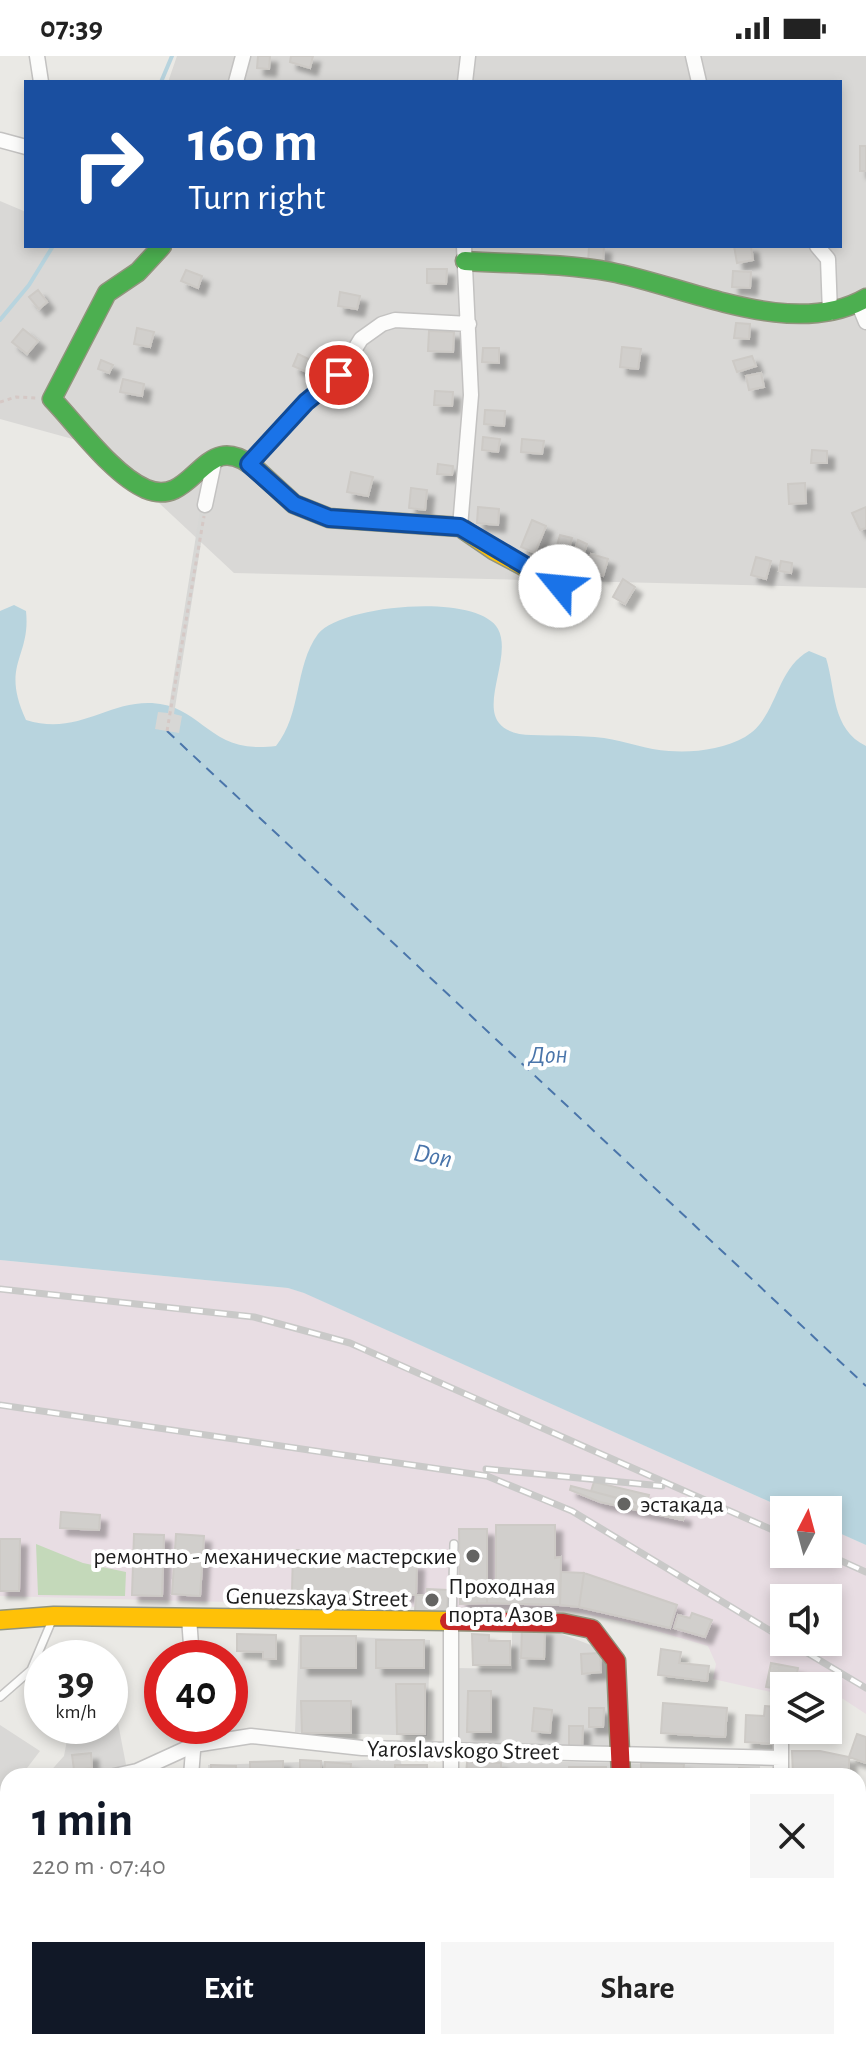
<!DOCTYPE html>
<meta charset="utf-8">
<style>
body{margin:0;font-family:"Alegreya Sans",sans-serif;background:#f6f6f6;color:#222;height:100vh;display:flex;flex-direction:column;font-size:30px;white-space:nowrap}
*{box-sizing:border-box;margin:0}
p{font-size:26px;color:#767676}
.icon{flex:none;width:44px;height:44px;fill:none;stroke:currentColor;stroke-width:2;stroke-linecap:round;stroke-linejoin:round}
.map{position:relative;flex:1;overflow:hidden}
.panel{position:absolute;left:0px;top:1712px;width:866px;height:282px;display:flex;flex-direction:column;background:#fff;border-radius:24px 24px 0 0;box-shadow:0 4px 12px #0003}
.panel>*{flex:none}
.guide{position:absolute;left:24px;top:24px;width:818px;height:168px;border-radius:0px;box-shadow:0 4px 12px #0003;background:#1a4fa0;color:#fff;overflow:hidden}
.needle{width:52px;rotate:6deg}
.controls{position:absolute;left:770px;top:1440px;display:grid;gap:16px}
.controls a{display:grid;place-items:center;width:72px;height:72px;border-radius:0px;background:#fff;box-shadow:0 4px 12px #0003;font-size:40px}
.speed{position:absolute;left:24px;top:1584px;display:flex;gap:16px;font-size:40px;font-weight:700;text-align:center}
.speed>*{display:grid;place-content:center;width:104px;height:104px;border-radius:50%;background:#fff;box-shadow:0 4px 12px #0003;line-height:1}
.speed small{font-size:20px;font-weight:400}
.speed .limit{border:12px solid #d22;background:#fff;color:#111}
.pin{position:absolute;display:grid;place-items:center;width:68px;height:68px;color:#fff;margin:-34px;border:4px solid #fff;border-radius:50%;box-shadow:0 2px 8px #0007}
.me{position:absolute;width:88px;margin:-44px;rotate:298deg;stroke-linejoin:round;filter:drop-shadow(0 0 6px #0008)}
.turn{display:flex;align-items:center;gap:28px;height:168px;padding:0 32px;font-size:36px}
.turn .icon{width:104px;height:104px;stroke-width:2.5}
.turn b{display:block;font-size:56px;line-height:68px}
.round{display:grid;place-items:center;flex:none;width:84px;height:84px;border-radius:0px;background:#f6f6f6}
.headline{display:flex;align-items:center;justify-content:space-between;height:136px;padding:0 32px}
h1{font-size:48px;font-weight:700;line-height:60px;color:#111827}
.primary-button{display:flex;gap:16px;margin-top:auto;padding:16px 32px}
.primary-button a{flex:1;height:92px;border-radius:0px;background:#111827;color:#fff;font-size:32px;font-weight:700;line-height:92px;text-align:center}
.primary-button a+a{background:#f6f6f6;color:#222}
.status{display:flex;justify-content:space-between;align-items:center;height:56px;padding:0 40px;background:#fff;direction:ltr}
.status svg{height:22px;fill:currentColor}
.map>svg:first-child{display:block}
</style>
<div class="status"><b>07:39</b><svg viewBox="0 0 49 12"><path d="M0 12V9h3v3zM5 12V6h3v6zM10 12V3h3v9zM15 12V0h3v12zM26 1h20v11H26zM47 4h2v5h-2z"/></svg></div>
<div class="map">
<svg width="866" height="1993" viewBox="0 0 866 1993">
<defs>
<filter id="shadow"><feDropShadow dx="7" dy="7" stdDeviation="2" flood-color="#0004"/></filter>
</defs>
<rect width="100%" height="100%" fill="#eae9e5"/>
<path fill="#d9d8d6" d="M177 0H866V532L234 517 98 390 0 363V145L26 156V190H840V26H168Z
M512 1571 546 1572 604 1594 619 1695 456 1691V1612L512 1613Z
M299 1579 430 1584 427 1680 295 1676Z
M118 1667 127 1714 103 1720 99 1715 46 1720 64 1700 67 1684 76 1676Z
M0 1669 40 1695 21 1720H8V1737L0 1759Z
M400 1703 402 1710 427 1720H209L208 1709Z
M467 1704 760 1710V1720H467Z
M0 1870 8 1880V1949L0 1940Z
M41 1986H78L82 1993H48Z
M94 1986H207L206 1993H107Z
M263 1986H432V1993H262Z
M524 1986H611L612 1993H522Z
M632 1986H818L821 1993H632Z"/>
<path fill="#e8dde3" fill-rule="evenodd" d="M0 1204 288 1232 305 1237 788 1454H784V1498H828V1472L866 1489V1658L808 1620 804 1630H784V1639L713 1623 716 1608 708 1590 626 1566 568 1555 0 1540ZM784 1542H828V1586H784Z"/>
<path fill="#c4d9ba" d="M36 1488 83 1507 126 1516 125 1540 38 1539Z"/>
<path fill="#b8d4de" d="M14 549 26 555C31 602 0 608 26 664 78 680 106 645 152 647 204 650 208 699 276 690 302 658 294 611 318 578 341 549 478 536 498 573 512 599 482 646 499 667 506 676 520 679 531 679 556 680 579 679 604 682 626 685 647 694 669 695 694 697 724 693 745 681 778 662 775 613 809 595L826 602C836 634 831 673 866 690V1489L828 1472V1454H788L304 1237 288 1232 0 1204V555Z"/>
<path fill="#d7d7d5" d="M201 448 207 449 174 658 182 660 179 677 155 673 158 656 168 657Z"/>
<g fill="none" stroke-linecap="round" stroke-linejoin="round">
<path stroke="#b8d4de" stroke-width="4" d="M161 26 172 0
M0 264 29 229 53 190"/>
<path stroke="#4a75aa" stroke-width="2" stroke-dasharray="10 8" stroke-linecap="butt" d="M167 675 866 1330"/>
</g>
<path fill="#d1cfcc" stroke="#cdcac6" stroke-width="2" filter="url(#shadow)" d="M258 0H270L269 13 257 12Z
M291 0H313L310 12 290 6Z
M860 90H866V115H860Z
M589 190 604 191 603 208 588 207Z
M734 190H751L753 204 737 207Z
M427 213H447L446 228 427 227Z
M186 214 202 220 198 232 181 225Z
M733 215 751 216 750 232 732 231Z
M38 234 47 246 39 253 29 241Z
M340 236 360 240 357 253 338 250Z
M736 267 750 268 749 283 734 282Z
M137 272 154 276 150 291 134 288Z
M23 273 38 285 27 298 12 286Z
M429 275 454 276 453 296 428 295Z
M622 291 641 293 638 313 620 311Z
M483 292H499V307L482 306Z
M298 298 321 309 316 320 293 310Z
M752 300 756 310 737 316 733 305Z
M101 304 113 309 109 317 98 313Z
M761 317 764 331 749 334 746 320Z
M123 323 144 328 142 340 120 336Z
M435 335 453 336 452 350 434 349Z
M485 354 505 355 504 370 484 368Z
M483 381 500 383 498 396 482 394Z
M522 383 544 385 542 398 521 396Z
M812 394 827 395V407H811Z
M438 408 453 410 452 419 437 418Z
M351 416 373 421 368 440 347 436Z
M805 427 806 447 789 448 788 428Z
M411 432 427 434 425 454 409 452Z
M478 451 499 453 498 469 477 467Z
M866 451V472L860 474 852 457Z
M532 464 546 470 535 497 521 491Z
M560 479 572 482 566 503 554 500Z
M578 484 587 488 580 509 571 506Z
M591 498 608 503 603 520 586 515Z
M756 501 771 505 766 523 751 519Z
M781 505 792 507 791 517 779 515Z
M623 523 635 531 625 548 613 541Z
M594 1426 649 1439 646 1450 591 1435Z
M571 1430 684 1459 683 1464 600 1446 570 1434Z
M61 1456 100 1459 99 1474 60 1472Z
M496 1469H555V1502L561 1501 560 1549 487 1547V1527H496Z
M459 1473H487V1547L460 1548Z
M134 1478 164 1479 162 1540 132 1539Z
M176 1478 204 1480 200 1540 172 1538Z
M0 1483H20L19 1535H0Z
M293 1494 336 1495V1506L417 1507 416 1539 292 1536Z
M561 1516 584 1517 579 1551 560 1549Z
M584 1517 677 1549 670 1572 579 1551Z
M427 1533 448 1534 447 1557 415 1555 416 1539H427Z
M692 1557 712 1564 705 1581 674 1572 678 1559 690 1562Z
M522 1572 545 1573 544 1603 521 1602Z
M237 1578 276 1579V1603H263V1596L237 1595Z
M472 1578 489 1579V1585H510V1609H473Z
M301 1580H356V1612H301Z
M376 1584H424V1612H376Z
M661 1593 681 1596 679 1607 709 1610 707 1625 658 1619Z
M600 1597 601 1616 582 1618 581 1598Z
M771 1607 798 1612 795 1630H784V1634L766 1631Z
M396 1628H425V1678H397Z
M468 1635H491V1676H467Z
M301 1645H351V1677H302Z
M663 1647 727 1652 725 1681 661 1677Z
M765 1650 777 1651 775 1688 745 1686 746 1659 764 1660Z
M534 1652 552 1654 550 1677 532 1675Z
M589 1652H604L603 1671H589Z
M569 1670H583L582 1693H569Z
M857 1678 866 1681V1707L849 1701Z
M792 1695H820L849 1701V1720H793Z
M91 1697 92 1712 74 1714 72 1699Z
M300 1704 321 1705V1720H300Z
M283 1705V1720H250V1706Z
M325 1706 351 1708 350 1720H324Z
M467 1706 501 1707V1720H466Z
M641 1707 684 1708 683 1720H641Z
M211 1709 236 1710V1720H211Z
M395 1709H427V1720H395Z
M569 1711H606V1720H569Z
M739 1712 770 1714 769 1720H739Z
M858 1848 866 1849V1857H858Z
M858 1864 866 1865V1877L858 1876Z
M4 1893 8 1903 0 1909V1895Z
M858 1897 866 1899V1928L858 1926Z
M8 1936V1956L0 1948Z
M123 1986H136L135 1993H122Z
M281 1986H311L310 1993H280Z
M399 1986H428L427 1993H399Z
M560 1986H574V1992L559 1991Z
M683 1986H699L698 1993H681Z
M730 1986H767L762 1993H731L727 1990Z"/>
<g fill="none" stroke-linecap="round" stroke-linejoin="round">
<g stroke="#c3c2c1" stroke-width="10">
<path id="lane" d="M452 1565 454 1488
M0 1641 31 1614 53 1562"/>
</g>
<g stroke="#c3c2c1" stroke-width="17">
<path id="street" d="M37 0 41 26
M693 0 699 26
M236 26 243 0
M465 26 468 0
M0 84 26 91
M817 190 828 203 830 257
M859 249 866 266
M249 408 306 346 339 319 361 283 382 268 395 264 469 268
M205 449 215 402
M460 471 471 339 464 190
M189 1562 192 1602
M114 1720 137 1715 194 1689 251 1680 362 1692 781 1702
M191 1720 195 1670
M451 1720V1567
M781 1720V1664
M858 1951H866
M0 1969 8 1977
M18 1986 25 1993
M235 1986 238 1993
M454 1986V1993
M621 1986V1993
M842 1986 846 1993
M494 1993 497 1986"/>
</g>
<g stroke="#91947d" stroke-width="21">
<path id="fast" d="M162 190 138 216 107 237 52 343C77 369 113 419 146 433 196 454 203 366 257 414
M465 205C514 208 563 207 611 216 688 231 793 284 866 242"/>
</g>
<g stroke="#91947d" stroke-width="21">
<path id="slow" d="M257 414 294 448 329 462 460 471 495 495 584 542
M0 1564 54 1560 449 1565"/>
</g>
<g stroke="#91947d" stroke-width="21">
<path id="jam" d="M449 1565 563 1567 592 1573 616 1605 621 1720"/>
</g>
<path stroke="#d5c8c5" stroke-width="3" stroke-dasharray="4 4" stroke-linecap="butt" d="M0 346 16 341 36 342
M167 675 204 460"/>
<use href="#lane" stroke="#fcfcfb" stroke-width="7"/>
<use href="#street" stroke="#fcfcfb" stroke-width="14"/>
<use href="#fast" stroke="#4caf50" stroke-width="18"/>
<use href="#slow" stroke="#ffc107" stroke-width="18"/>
<use href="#jam" stroke="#c62828" stroke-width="18"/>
<g stroke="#c9c9c8" stroke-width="7">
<path id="rail" d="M0 1233 254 1261 350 1287 784 1479
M0 1349 487 1420 572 1455 784 1583
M486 1413 662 1430
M826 1498 866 1516
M789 1586 866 1632"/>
</g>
<use href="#rail" stroke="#fff" stroke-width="4" stroke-dasharray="12" stroke-linecap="butt"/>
</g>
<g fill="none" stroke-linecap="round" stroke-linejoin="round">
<g stroke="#114b97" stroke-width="20">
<path id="route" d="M339 319 306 346 249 408 294 448 329 462 460 471 560 530"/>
</g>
<use href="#route" stroke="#1a73e8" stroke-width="14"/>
</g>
<g fill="#646462" stroke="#fff" stroke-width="3">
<circle cx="624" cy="1448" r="8"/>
<circle cx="473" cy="1500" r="8"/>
<circle cx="432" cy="1544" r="8"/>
</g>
<g text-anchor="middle" stroke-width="8" stroke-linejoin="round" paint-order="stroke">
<g font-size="24" fill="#1c1c1c" stroke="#fff" text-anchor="start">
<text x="640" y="1456">эстакада</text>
<text x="457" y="1508" text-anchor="end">ремонтно - механические мастерские</text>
<text x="448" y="1538">Проходная<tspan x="448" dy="28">порта Азов</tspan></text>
</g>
<g font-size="24" fill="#1c1c1c" stroke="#fff">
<text transform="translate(317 1541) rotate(1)" y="8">Genuezskaya Street</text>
<text transform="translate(463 1694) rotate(1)" y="8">Yaroslavskogo Street</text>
</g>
<g font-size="26" font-style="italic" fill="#4a75aa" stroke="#fff">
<text x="548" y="1007">Дон</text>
<text transform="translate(433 1099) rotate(11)" y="9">Don</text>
</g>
</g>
</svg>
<div class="controls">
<a><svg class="needle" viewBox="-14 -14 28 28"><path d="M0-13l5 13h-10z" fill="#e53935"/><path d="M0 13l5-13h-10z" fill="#767676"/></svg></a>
<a><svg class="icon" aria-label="sound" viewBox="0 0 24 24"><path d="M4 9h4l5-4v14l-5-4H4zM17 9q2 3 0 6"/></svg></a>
<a><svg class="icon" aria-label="layers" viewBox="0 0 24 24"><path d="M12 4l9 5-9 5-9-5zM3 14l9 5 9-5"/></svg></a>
</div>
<div class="speed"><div>39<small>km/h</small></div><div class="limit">40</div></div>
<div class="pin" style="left:339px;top:319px;background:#d93025"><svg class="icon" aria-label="arrive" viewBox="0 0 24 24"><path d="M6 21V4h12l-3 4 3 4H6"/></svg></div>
<svg class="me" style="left:560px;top:530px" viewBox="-20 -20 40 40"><circle r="19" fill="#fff"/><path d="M0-13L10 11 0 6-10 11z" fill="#1a73e8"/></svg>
<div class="guide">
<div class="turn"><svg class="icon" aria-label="right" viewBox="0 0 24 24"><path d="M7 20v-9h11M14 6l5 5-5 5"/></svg><div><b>160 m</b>Turn right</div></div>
</div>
<section class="panel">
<div class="headline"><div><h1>1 min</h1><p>220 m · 07:40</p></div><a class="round"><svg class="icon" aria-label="close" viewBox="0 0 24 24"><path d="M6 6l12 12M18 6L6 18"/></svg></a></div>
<div class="primary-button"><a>Exit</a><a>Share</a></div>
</section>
</div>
